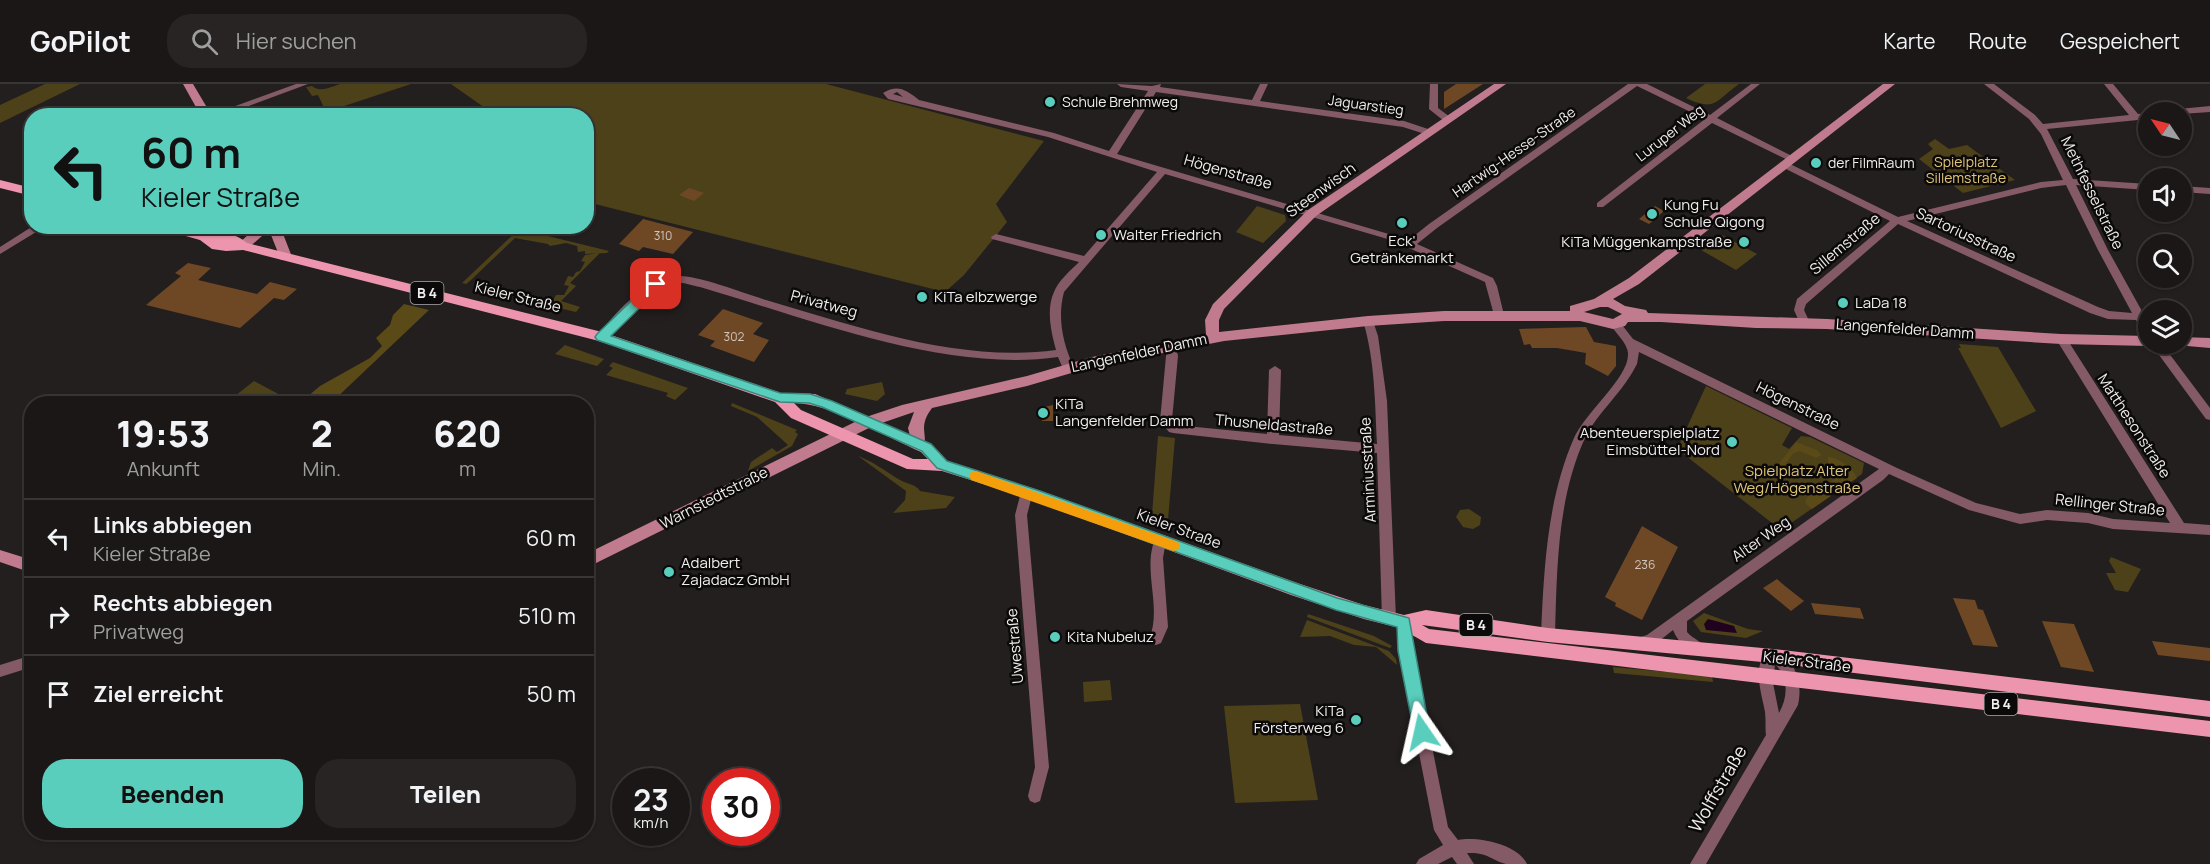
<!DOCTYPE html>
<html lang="de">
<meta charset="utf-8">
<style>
body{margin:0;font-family:Manrope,sans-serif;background:#272423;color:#f1f3f6;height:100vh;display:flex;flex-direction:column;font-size:22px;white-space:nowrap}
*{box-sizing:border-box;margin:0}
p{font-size:20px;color:#9f9fa1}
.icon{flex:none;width:33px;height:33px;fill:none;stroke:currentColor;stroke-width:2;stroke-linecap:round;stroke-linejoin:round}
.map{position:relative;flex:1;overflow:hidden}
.details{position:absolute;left:24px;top:312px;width:570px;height:444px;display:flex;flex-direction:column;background:#1a1716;border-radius:24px;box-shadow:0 2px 4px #0004,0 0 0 2px #383635}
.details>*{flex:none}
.hud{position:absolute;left:24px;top:24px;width:570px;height:126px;border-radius:24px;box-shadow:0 2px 4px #0004,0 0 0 2px #383635;background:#5acebd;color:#111;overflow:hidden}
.needle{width:39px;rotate:305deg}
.fabs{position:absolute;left:2138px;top:18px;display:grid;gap:12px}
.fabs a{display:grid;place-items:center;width:54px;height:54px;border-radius:50%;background:#1a1716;box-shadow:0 2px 4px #0004,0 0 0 2px #383635;font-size:30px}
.speed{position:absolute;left:612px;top:684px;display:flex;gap:12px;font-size:30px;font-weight:700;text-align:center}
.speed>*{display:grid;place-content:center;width:78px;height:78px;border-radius:50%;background:#1a1716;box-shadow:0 2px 4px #0004,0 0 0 2px #383635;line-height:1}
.speed small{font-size:15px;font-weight:400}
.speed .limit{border:9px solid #d22;background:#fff;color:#111}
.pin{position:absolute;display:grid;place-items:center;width:51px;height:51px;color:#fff;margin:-26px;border-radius:12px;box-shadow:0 3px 9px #0006}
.me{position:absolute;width:66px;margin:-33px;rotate:349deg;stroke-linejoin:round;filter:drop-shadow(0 0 4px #0008)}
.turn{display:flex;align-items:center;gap:21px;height:126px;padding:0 18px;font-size:27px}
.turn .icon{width:78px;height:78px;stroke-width:2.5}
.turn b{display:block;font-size:42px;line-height:51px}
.eta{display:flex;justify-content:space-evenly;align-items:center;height:102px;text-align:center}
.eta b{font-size:36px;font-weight:800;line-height:42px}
.button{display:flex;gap:12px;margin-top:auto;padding:12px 18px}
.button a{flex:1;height:69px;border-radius:24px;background:#5acebd;color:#111;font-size:24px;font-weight:800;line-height:69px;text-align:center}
.button a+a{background:#272423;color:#f1f3f6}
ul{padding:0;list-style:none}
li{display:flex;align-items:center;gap:18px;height:78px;padding:0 18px;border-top:2px solid #383635}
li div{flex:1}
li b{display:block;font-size:22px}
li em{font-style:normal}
header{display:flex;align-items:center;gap:36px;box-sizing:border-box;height:84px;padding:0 30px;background:#1a1716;border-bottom:2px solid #383635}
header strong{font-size:28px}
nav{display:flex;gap:33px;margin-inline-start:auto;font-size:21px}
.search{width:420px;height:54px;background:#272423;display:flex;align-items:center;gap:15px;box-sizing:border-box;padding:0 21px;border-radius:24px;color:#9f9fa1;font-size:22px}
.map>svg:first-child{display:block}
</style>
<header>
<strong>GoPilot</strong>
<div class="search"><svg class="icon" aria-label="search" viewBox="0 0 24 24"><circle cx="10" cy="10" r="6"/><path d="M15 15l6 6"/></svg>Hier suchen</div>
<nav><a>Karte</a><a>Route</a><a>Gespeichert</a></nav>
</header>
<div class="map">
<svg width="2210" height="780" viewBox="0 0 2210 780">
<rect width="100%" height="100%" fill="#231f1e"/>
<path fill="#4d411a" d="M45 0H80L0 39V21Z
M340 0H411L326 28 318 11 312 12 306 3 312 2C320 9 331 3 340 0Z
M451 0H826L1044 57 996 120 1007 138 964 191 945 208 587 118 586 32 495 31Z
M1705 0H1739C1715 17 1716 28 1686 14Z
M1935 55 1949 65 1967 61 2015 96 1963 109 1919 75 1933 65 1928 60Z
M1257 122 1285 131 1286 137 1263 159 1236 148Z
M519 145 609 167 607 169 585 170V167L578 168 577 162 566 159 550 162 548 160 515 154 471 196 466 200 462 199Z
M1722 151 1757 170 1736 186 1701 166Z
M600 169 570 199 576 202 561 217 580 223 576 228 550 222 556 211H564L569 202 564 201 568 192 573 193 576 188 580 187 585 178 581 177 585 171Z
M1959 260 1998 263 2036 327 2001 344 1958 264H1961Z
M565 261 604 275 597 282 555 270Z
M613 278 688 304 675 316 666 312 668 309 606 291 613 284 609 282Z
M254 297 295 319H226Z
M882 298 885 310 877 317 845 310 847 305Z
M1706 302 1792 344 1782 361 1789 365 1801 352 1810 353 1864 379 1862 390 1781 446 1677 365Z
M732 319 797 346 795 348 798 350 792 362 748 387 751 378 772 364 777 368 788 361 757 333 731 322Z
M1158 352 1175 354 1168 436 1152 431Z
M858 372C874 378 885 387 900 396 907 400 916 400 920 407L955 413 946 424 893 429 905 416 906 407Z
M1469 425 1481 433 1480 441 1473 445 1463 443 1456 433 1460 426Z
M2111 473 2141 485 2128 508 2115 506 2106 489H2116L2109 477Z
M1704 529 1748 545 1763 547 1746 554 1701 548 1693 537Z
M1308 530 1374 552 1392 562 1390 564 1307 533Z
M1307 536 1389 567 1396 575 1397 581 1376 563 1354 561 1330 552 1300 553Z
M1613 583 1712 592 1713 598 1614 589Z
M1110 596 1112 616 1084 618 1083 598Z
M1300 620 1318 716 1235 719 1224 622Z"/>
<path fill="#5a4a17" d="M404 220 429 226 331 319H300L320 302 370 274 382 262 376 254 390 241 393 231Z
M1796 358 1817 366 1822 371 1816 374 1799 367 1793 370 1784 382H1777Z
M1828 373C1839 374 1853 384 1857 394L1812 425 1805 419 1807 413 1838 393V387L1828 379Z"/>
<path fill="#20021e" d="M1708 535 1734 542 1737 549 1706 546 1704 540Z"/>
<path fill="#6e4825" d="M1456 0H1483L1444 25V8Z
M689 104 704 109 694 117 679 111Z
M1655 122 1664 127 1649 140 1639 135Z
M643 135 693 148 673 170 643 163 639 167 619 160Z
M188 179 211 184 198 196 257 210 270 198 297 205 284 216 274 214 240 244 146 221 181 192 175 189Z
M723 225 763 239 753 250 769 256 754 278 710 262 715 257 698 251Z
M1586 243 1594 258 1616 262V282L1608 292 1585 280 1586 269 1557 264H1532L1530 260 1524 261 1519 245Z
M1053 321V337H1042L1040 324Z
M1642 442 1678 463 1642 536 1615 522 1616 519 1605 513Z
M1777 495 1785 502 1804 517 1791 527 1763 504Z
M1953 514 1975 516 1978 525 1983 526 1998 563 1973 561Z
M1811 519 1860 524 1864 535 1815 530Z
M2042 537 2074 540 2094 588 2061 583Z
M2152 557 2210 564V577L2158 571Z"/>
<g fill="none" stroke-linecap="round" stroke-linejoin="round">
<path fill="#855a67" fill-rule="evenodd" d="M296 0H308L222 32H208Z
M1117 0 1152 2 1161 0 1160 3 1252 16 1260 0H1268L1260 17 1404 37 1431 46 1433 48 1428 51 1403 43 1156 8 1117 70 1409 156 1429 140 1628 0H1647L1710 31 1751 0H1760L1717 34 1798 75 1796 77H1790L1712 39 1603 123H1597V119L1705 35 1637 2 1437 144 1417 160 1493 194 1497 202 1504 231 1499 235 1494 231 1485 198 1391 156 1165 90 1064 208C1057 234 1063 260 1074 284L1068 288 1064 287 1058 273C944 289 810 235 700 203 691 201 680 197 671 199 648 204 621 239 606 256L602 257 597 253C611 232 647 194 673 192 696 190 742 209 766 216 859 243 958 279 1056 266 1051 248 1046 225 1054 208 1058 197 1071 186 1079 178L992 155 991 153 996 150 1084 172 1157 88 1048 53 888 15 883 9C898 0 906 6 919 16L1054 49 1109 67 1148 7 1121 3ZM897 8 903 13 893 10Z
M1430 0H1438V24L1450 33V37H1444L1429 25Z
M1984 0H1994L2035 31 2043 40 2129 31 2104 0H2113L2138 30 2148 29V35L2047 45 2073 95 2148 100V106L2076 101 2108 166 2148 238V252L2144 251 2136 236 2108 235 2090 229 1898 140 1806 220 1804 226 1810 239 1809 242H1801L1794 226 1797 215 1890 137 1782 83V79H1788L1898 133 2041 98 2063 96 2041 50 2029 35ZM2066 101 2098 166 2132 229 2109 227 2098 223 1907 137 2041 104Z
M2210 22V28L2181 30V28H2175L2179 25Z
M2181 102 2210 104V110L2181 108Z
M33 142H46L0 170V163Z
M1368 233 1373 237 1378 252 1387 317 1396 535 1394 539 1389 541 1384 539 1382 535 1377 369 1273 360 1173 349 1169 348 1160 337 1166 272V263L1171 259 1176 263 1178 272 1172 336 1176 341 1267 350 1269 286 1275 282 1281 286 1279 351 1377 360C1375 320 1375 276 1363 237Z
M1615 236 1619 237 1633 255 1897 384 1976 419 2020 430 2047 426 2088 429 2113 435 2170 439 2056 255 2061 251 2065 252 2184 439 2210 441V451L2113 445 2088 439 2047 436 2020 440 1969 426 1889 390 1883 396 1687 537V548C1693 555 1703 558 1707 565L1705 569 1700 571C1687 566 1679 560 1673 546 1663 554 1648 567 1634 563L1632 559 1634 555 1647 551 1879 385 1639 268 1637 280 1632 289C1619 311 1598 329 1586 352 1557 413 1557 485 1555 551L1553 555 1548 557 1543 555 1541 551C1544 484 1547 416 1574 354 1585 329 1628 294 1628 271 1629 260 1615 249 1610 240Z
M2151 260H2162L2210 324V336L2206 335Z
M1027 403 1031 405 1033 408 1027 431 1049 683 1040 717 1035 719 1030 717 1028 712 1035 683 1015 431 1021 408 1023 405Z
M1160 452 1164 453 1166 457 1163 474 1168 543 1161 559 1156 561 1151 559 1149 555C1163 523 1141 485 1156 453Z
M1404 532 1409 534 1411 538 1413 567 1448 743 1458 756C1477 752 1518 760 1527 780 1521 780 1512 780 1506 780 1491 776 1488 768 1467 769L1474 780H1457L1452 773 1438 780H1416L1419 775 1443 761 1434 746 1399 567 1397 538 1399 534Z
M1773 566C1796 575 1803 599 1798 621L1706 780H1690L1766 651C1765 644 1766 636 1765 628 1762 610 1749 575 1773 566ZM1775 580C1789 594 1788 613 1779 629L1773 599Z
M32 571V583L0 593V581Z"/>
<path fill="#c07b8f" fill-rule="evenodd" d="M183 0H193L212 32H201Z
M1494 0H1506L1316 132 1224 225 1219 236V248L1368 232 1444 227H1570V222L1594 215 1629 194 1883 0H1895L1639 200 1613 215 1625 222 1646 226 1648 229 1827 235 2061 250 2148 252V260H2153L2148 262 2061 260 1827 245 1756 244 1661 238H1628L1625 242 1613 245 1580 237H1444L1368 242 1224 257 1092 283 1027 302 932 324C917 344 929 350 923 364H913L908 344 914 328 873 342 586 484V470L863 334 902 321 1027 292 1092 273 1206 251 1205 236 1213 220 1308 126ZM1600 223H1608L1622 230 1613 235 1584 228Z
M258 142H280L292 173 291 176H281L269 146 247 165H239L237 162 239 159Z
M2181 253 2210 254V264L2176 261 2175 260H2181Z
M0 466 32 476V489L0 478Z"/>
<path fill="#ed94ae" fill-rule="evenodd" d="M0 96 32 104V112L0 104Z
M159 142C174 142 187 146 202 148 219 150 234 147 247 159L602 248 781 309 815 310 931 360 947 377 1032 404 1300 500 1364 521 1404 531 1426 526 1548 544 1773 565 2210 617V633L1773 579 1548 558 1422 541 1429 545 2210 637V653L1426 559 1400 544 1364 535 1291 511 1022 412 942 387 907 385 791 334 775 318 599 257 243 166 226 167 212 165 200 156 175 149ZM794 319C830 319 887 353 921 368L928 375H913L801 326Z"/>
</g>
<path fill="#5acebd" stroke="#3a867b" stroke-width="1.5" d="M656 196 661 197V203L611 252 780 309 810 310 832 317 931 360 947 377 1040 407 1337 514 1409 534 1430 648 1427 653 1422 656 1416 653 1414 648 1398 567 1397 543 1336 526 1030 415 937 384 922 367 822 323 809 319 780 318 597 256 595 253 597 250 652 197Z"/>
<path fill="#f59e0b" d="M976 387 1178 458 1180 462 1178 466 1173 467 971 396 969 392 971 388Z"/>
<g fill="#5acebd" stroke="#0b0909" stroke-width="2">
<circle cx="1050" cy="18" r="6"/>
<circle cx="1816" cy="79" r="6"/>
<circle cx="1652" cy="130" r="6"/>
<circle cx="1402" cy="139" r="6"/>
<circle cx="1101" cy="151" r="6"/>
<circle cx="1744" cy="158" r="6"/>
<circle cx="922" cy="213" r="6"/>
<circle cx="1843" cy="219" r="6"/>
<circle cx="1043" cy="329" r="6"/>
<circle cx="1732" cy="358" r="6"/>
<circle cx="669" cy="488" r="6"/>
<circle cx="1055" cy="553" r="6"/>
<circle cx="1356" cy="636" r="6"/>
</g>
<g text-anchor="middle" stroke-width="5" stroke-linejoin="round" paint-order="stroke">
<g font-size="12" fill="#d0c4bb">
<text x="663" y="156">310</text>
<text x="734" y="257">302</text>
<text x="1645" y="485">236</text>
</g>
<g font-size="14" fill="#f0eeed" stroke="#0b0909" text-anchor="start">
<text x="1062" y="23">Schule Brehmweg</text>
<text x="1828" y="84">der FilmRaum</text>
</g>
<g font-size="14" fill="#f0eeed" stroke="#0b0909">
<text transform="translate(1366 21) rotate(8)" y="5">Jaguarstieg</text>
<text transform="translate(1670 49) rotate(-38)" y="5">Luruper Weg</text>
<text transform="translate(1514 68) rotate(-35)" y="5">Hartwig-Hesse-Straße</text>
</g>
<g font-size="14" fill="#e0c678" stroke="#0b0909">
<text x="1966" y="83">Spielplatz<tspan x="1966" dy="16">Sillemstraße</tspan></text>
</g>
<g fill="#0b0909" stroke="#aba9a9" stroke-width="1.5">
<rect x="410.5" y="198" width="33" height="22" rx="4.5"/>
<rect x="1459.5" y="530" width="33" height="22" rx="4.5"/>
<rect x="1984.5" y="609" width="33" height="22" rx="4.5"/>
</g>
<g font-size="14" font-weight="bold" fill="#f0eeed">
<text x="427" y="214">B 4</text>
<text x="1476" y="546">B 4</text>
<text x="2001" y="625">B 4</text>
</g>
<g font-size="15" fill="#f0eeed" stroke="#0b0909">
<text transform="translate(1228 88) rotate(16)" y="5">Högenstraße</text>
<text transform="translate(1321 106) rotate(-36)" y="5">Steenwisch</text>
<text transform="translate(2092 109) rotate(64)" y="5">Methfesselstraße</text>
<text transform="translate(1966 151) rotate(25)" y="5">Sartoriusstraße</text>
<text transform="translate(1845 160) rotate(-40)" y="5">Sillemstraße</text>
<text transform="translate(518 213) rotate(14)" y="5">Kieler Straße</text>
<text transform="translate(824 220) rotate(15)" y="5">Privatweg</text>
<text transform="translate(1905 245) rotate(4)" y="5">Langenfelder Damm</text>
<text transform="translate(1139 269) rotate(-12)" y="5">Langenfelder Damm</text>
<text transform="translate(1798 322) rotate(26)" y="5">Högenstraße</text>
<text transform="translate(1274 341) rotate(5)" y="5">Thusneldastraße</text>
<text transform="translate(2134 342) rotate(57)" y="5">Matthesonstraße</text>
<text transform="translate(1368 386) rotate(-93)" y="5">Arminiusstraße</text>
<text transform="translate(714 414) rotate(-27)" y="5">Warnstedtstraße</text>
<text transform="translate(2110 421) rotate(6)" y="5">Rellinger Straße</text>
<text transform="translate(1179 445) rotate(20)" y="5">Kieler Straße</text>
<text transform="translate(1761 455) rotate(-35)" y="5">Alter Weg</text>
<text transform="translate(1015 562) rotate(-95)" y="5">Uwestraße</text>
<text transform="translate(1807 578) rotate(7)" y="5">Kieler Straße</text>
</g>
<g font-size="15" fill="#f0eeed" stroke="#0b0909" text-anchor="start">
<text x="1664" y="126">Kung Fu<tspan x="1664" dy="17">Schule Qigong</tspan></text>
<text x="1113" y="156">Walter Friedrich</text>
<text x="1402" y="162" text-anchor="middle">Eck'<tspan x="1402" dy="17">Getränkemarkt</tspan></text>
<text x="1732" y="163" text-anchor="end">KiTa Müggenkampstraße</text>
<text x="934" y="218">KiTa elbzwerge</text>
<text x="1855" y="224">LaDa 18</text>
<text x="1055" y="325">KiTa<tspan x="1055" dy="17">Langenfelder Damm</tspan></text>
<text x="1720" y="354" text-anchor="end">Abenteuerspielplatz<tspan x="1720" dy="17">Eimsbüttel-Nord</tspan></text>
<text x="681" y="484">Adalbert<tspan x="681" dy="17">Zajadacz GmbH</tspan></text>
<text x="1067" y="558">Kita Nubeluz</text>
<text x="1344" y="632" text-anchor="end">KiTa<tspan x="1344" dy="17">Försterweg 6</tspan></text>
</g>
<g font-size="15" fill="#e0c678" stroke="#0b0909">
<text x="1797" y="392">Spielplatz Alter<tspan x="1797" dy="17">Weg/Högenstraße</tspan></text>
</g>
<g font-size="18" fill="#f0eeed" stroke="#0b0909">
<text transform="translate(1718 705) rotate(-60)" y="6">Wolffstraße</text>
</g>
</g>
</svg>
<div class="fabs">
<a><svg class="needle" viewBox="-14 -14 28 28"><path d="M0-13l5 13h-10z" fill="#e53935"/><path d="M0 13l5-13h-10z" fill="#9f9fa1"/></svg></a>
<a><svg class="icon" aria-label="sound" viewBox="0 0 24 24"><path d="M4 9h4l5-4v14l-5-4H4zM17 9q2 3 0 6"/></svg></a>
<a><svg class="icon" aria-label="search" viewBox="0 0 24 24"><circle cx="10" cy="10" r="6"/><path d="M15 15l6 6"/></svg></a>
<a><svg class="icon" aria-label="layers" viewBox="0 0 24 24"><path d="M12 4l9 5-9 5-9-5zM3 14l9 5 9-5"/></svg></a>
</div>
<div class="speed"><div>23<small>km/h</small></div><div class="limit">30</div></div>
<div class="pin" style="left:656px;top:200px;background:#d93025"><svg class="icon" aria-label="arrive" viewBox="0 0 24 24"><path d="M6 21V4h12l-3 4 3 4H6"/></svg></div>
<svg class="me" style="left:1422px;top:648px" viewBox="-20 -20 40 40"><path d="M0-17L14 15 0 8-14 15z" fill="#5acebd" stroke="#fff" stroke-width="4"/></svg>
<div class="hud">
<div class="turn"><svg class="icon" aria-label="left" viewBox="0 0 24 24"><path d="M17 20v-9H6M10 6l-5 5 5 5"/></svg><div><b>60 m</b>Kieler Straße</div></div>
</div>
<section class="details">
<div class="eta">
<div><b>19:53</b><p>Ankunft</p></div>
<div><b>2</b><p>Min.</p></div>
<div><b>620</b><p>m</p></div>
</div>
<ul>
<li><svg class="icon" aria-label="left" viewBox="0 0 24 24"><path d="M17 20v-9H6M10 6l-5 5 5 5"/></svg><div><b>Links abbiegen</b><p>Kieler Straße</p></div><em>60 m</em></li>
<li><svg class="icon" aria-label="right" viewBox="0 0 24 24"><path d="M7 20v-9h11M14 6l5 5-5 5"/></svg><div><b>Rechts abbiegen</b><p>Privatweg</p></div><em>510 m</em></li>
<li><svg class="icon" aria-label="arrive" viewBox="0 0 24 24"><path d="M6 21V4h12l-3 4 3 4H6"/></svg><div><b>Ziel erreicht</b></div><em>50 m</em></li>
</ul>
<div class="button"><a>Beenden</a><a>Teilen</a></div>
</section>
</div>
